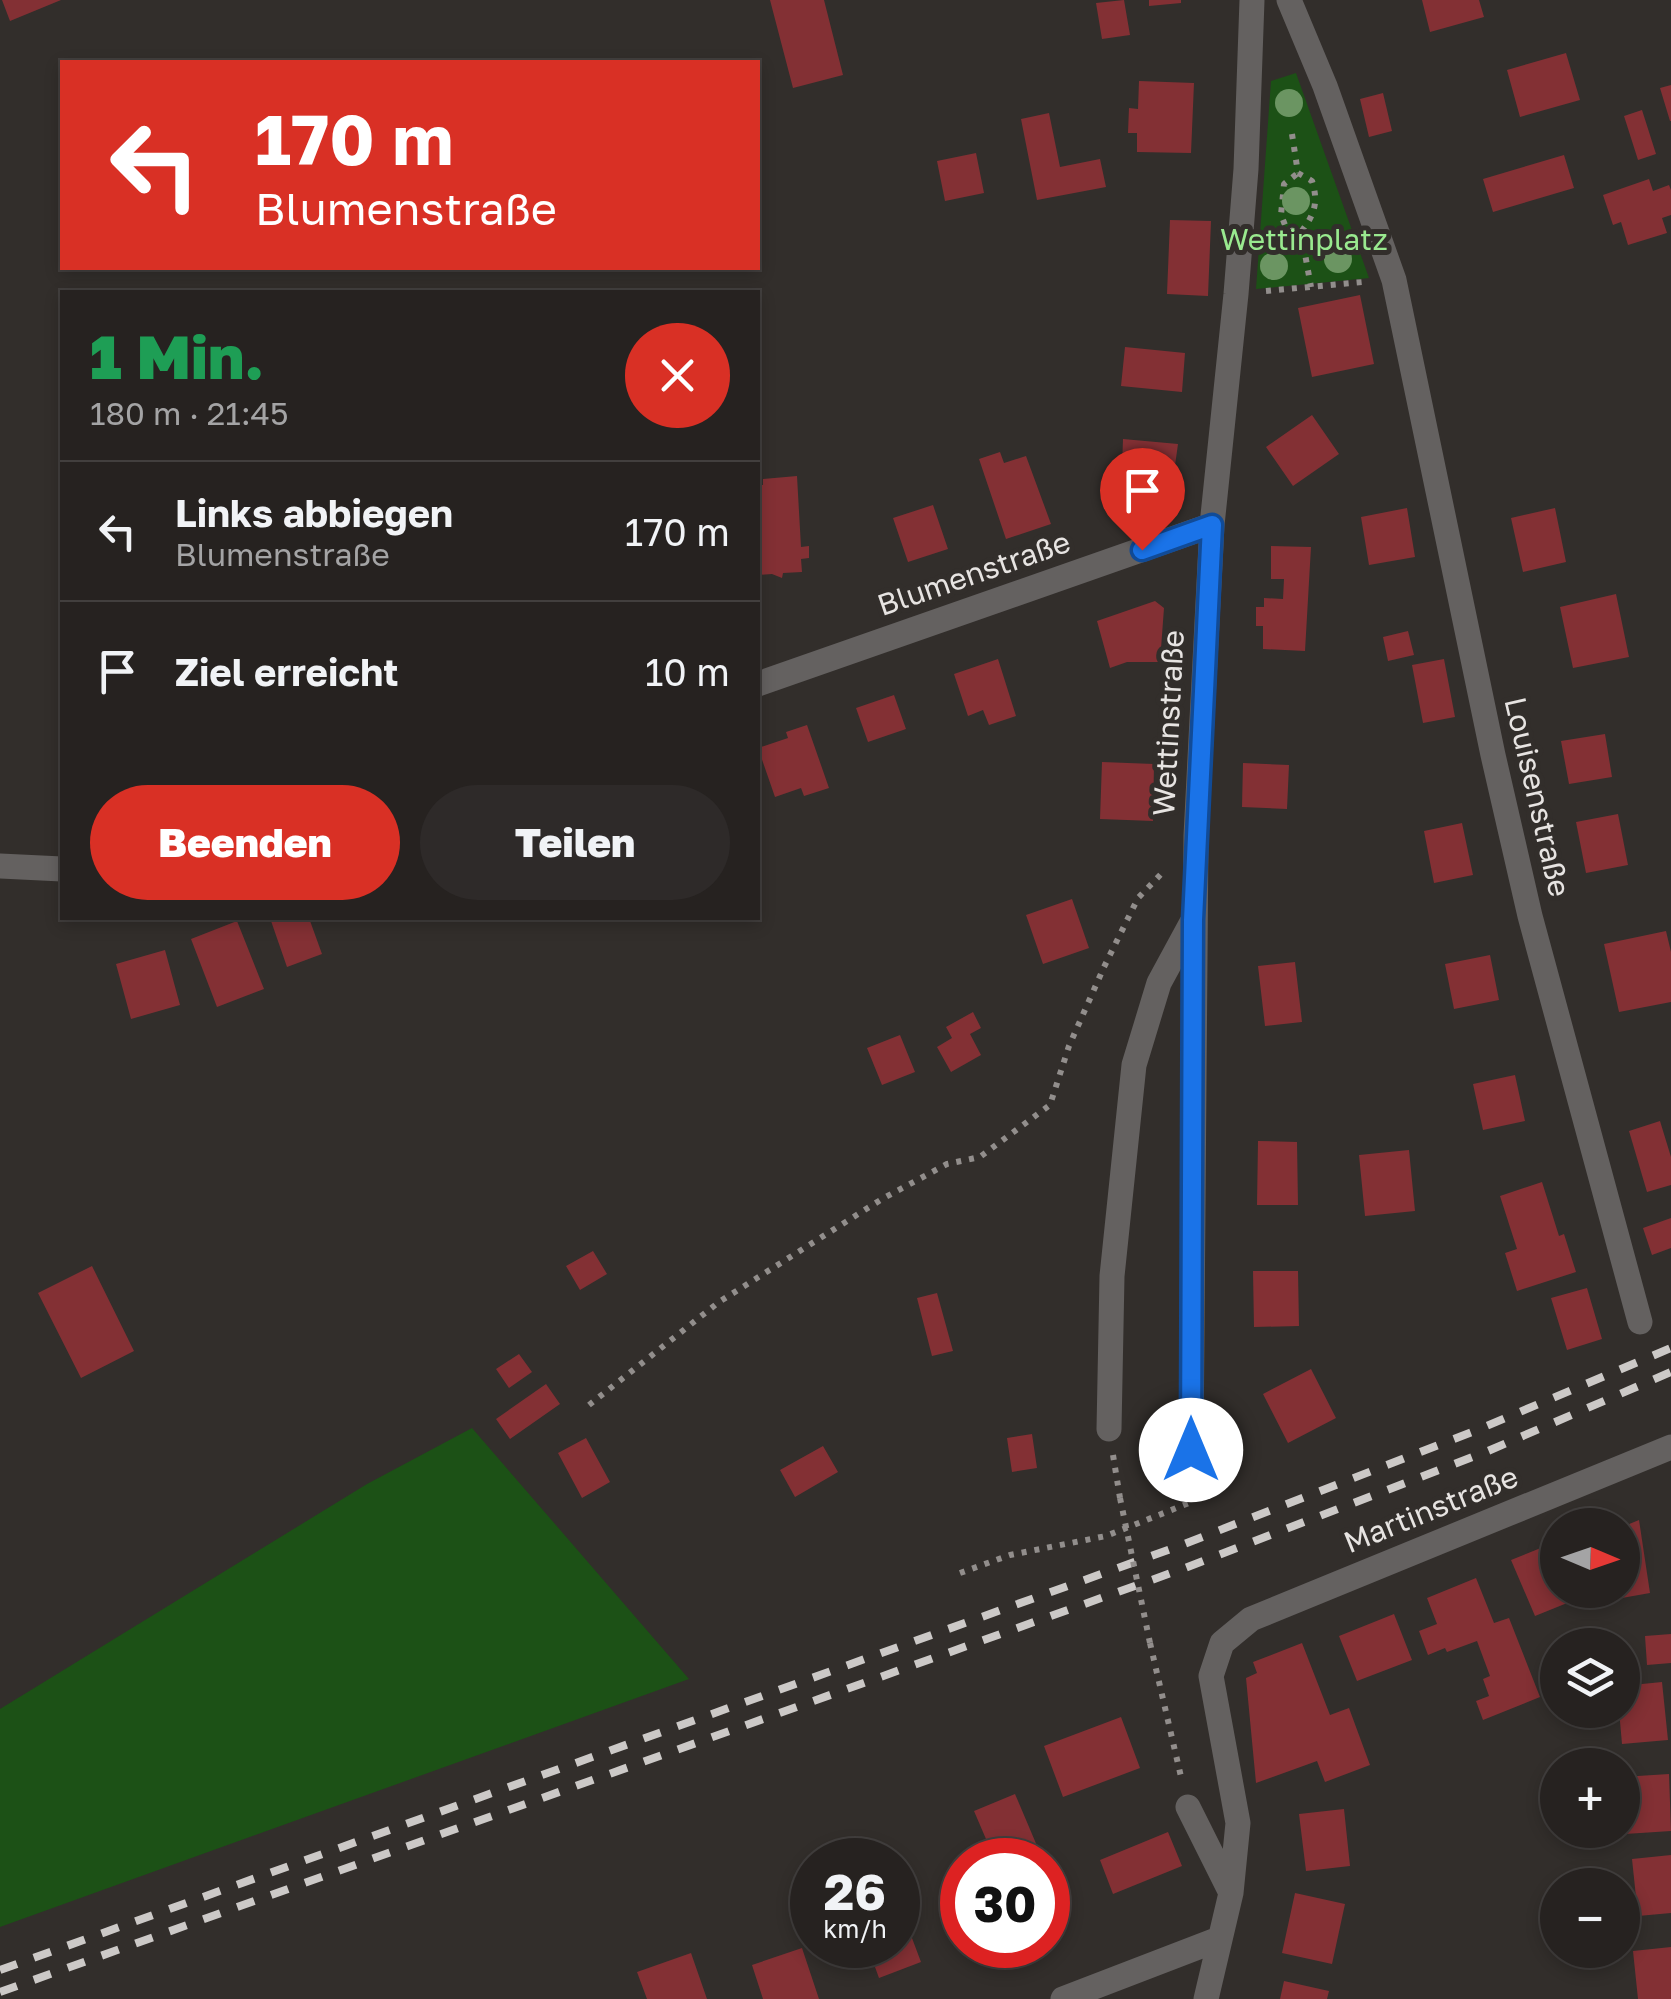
<!DOCTYPE html>
<html lang="de">
<meta charset="utf-8">
<style>
body{margin:0;font-family:"Golos Text",sans-serif;background:#2e2a29;color:#f1f3f6;height:100vh;display:flex;flex-direction:column;font-size:38px;white-space:nowrap}
*{box-sizing:border-box;margin:0}
p{font-size:32px;color:#a4a4a5}
.icon{flex:none;width:55px;height:55px;fill:none;stroke:currentColor;stroke-width:2;stroke-linecap:round;stroke-linejoin:round}
.map{position:relative;flex:1;overflow:hidden}
.sheet{position:absolute;left:60px;top:290px;width:700px;height:630px;display:flex;flex-direction:column;background:#262220;border-radius:0px;box-shadow:0 5px 15px #0003,0 0 0 2px #423f3e}
.sheet>*{flex:none}
.banner{position:absolute;left:60px;top:60px;width:700px;height:210px;border-radius:0px;box-shadow:0 5px 15px #0003,0 0 0 2px #423f3e;background:#d93025;color:#fff;overflow:hidden}
.needle{width:65px;rotate:92deg}
.controls{position:absolute;left:1540px;top:1508px;display:grid;gap:20px}
.controls a{display:grid;place-items:center;width:100px;height:100px;border-radius:50%;background:#262220;box-shadow:0 5px 15px #0003,0 0 0 2px #423f3e;font-size:50px}
.speed{position:absolute;left:790px;top:1838px;display:flex;gap:20px;font-size:50px;font-weight:700;text-align:center}
.speed>*{display:grid;place-content:center;width:130px;height:130px;border-radius:50%;background:#262220;box-shadow:0 5px 15px #0003,0 0 0 2px #423f3e;line-height:1}
.speed small{font-size:25px;font-weight:400}
.speed .limit{border:15px solid #d22;background:#fff;color:#111}
.pin{position:absolute;display:grid;place-items:center;width:85px;height:85px;color:#fff;margin:-102px -42px;border-radius:50% 50% 50% 0;rotate:-45deg;box-shadow:0 0 10px #0007}
.pin .icon{rotate:45deg}
.me{position:absolute;width:110px;margin:-55px;rotate:0deg;stroke-linejoin:round;filter:drop-shadow(0 0 8px #0008)}
.turn{display:flex;align-items:center;gap:35px;height:210px;padding:0 30px;font-size:45px}
.turn .icon{width:130px;height:130px;stroke-width:2.5}
.turn b{display:block;font-size:70px;line-height:85px}
.round{display:grid;place-items:center;flex:none;width:105px;height:105px;border-radius:52px;background:#2e2a29}
.headline{display:flex;align-items:center;justify-content:space-between;height:170px;padding:0 30px}
h1{font-size:60px;font-weight:800;line-height:75px;color:#1e9e55}
.button{display:flex;gap:20px;margin-top:auto;padding:20px 30px}
.button a{flex:1;height:115px;border-radius:60px;background:#d93025;color:#fff;font-size:40px;font-weight:800;line-height:115px;text-align:center}
.button a+a{background:#2e2a29;color:#f1f3f6}
ul{padding:0;list-style:none}
li{display:flex;align-items:center;gap:30px;height:140px;padding:0 30px;border-top:2px solid #423f3e}
li div{flex:1}
li b{display:block;font-size:38px}
li em{font-style:normal}
.map>svg:first-child{display:block}
</style>
<div class="map">
<svg width="1671" height="1999" viewBox="0 0 1671 1999">
<rect width="100%" height="100%" fill="#322e2b"/>
<path fill="#1c5116" d="M1296 73 1369 278 1256 289 1271 81Z
M472 1428 689 1679 0 1927V1709L367 1484Z"/>
<path fill="#833034" d="M2 0H61L10 21Z
M770 0H824L843 75 793 88Z
M1124 0 1130 35 1102 39 1096 3Z
M1149 0H1181V3L1149 6Z
M1422 0H1479L1484 17 1430 32Z
M1566 53 1580 100 1520 117 1507 70Z
M1139 81 1194 83 1191 153 1137 152V133H1128L1129 108 1138 109Z
M1671 85V121H1670L1660 88Z
M1383 93 1392 131 1369 137 1360 99Z
M1642 110 1656 154 1638 160 1624 116Z
M1049 113 1060 167 1100 159 1106 187 1037 200 1021 119Z
M976 153 984 193 945 201 937 161Z
M1564 155 1574 188 1493 212 1483 179Z
M1649 179 1653 191 1669 185 1671 190V215L1662 218 1667 233 1628 245 1621 222 1613 225 1603 195Z
M1170 220 1211 221 1208 296 1167 294Z
M1360 295 1374 364 1312 377 1298 308Z
M1125 347 1185 353 1182 392 1121 386Z
M1312 415 1339 454 1293 486 1266 447Z
M1123 439 1178 444 1172 487 1164 496 1121 508 1110 471 1122 467Z
M1000 452 1004 463 1026 456 1051 524 1006 539 979 459Z
M797 476 801 547 809 546V558L801 559 802 572 783 573 782 578 772 574 758 575V485H763V479Z
M933 505 948 549 908 562 893 518Z
M1407 508 1415 557 1369 565 1361 517Z
M1555 508 1566 562 1523 572 1511 518Z
M1271 546 1311 547 1305 651 1263 649V626H1256V607H1264V598L1283 599 1284 579H1271Z
M1616 594 1629 657 1573 668 1560 607Z
M1155 601 1164 608 1160 662H1127L1110 668 1097 621Z
M1408 631 1414 655 1388 661 1383 637Z
M998 659 1016 716 989 725 983 710 968 716 954 674Z
M1444 659 1455 717 1423 723 1412 665Z
M894 695 906 729 868 742 856 708Z
M807 725 829 788 804 796 801 788 775 797 758 748 788 738 786 732Z
M1605 734 1612 777 1569 784 1561 741Z
M1102 762 1154 764 1153 821 1100 819Z
M1243 763 1289 765 1287 809 1242 807Z
M1618 814 1628 865 1586 873 1576 822Z
M1462 823 1473 875 1434 883 1424 831Z
M1072 899 1089 948 1043 964 1026 915Z
M270 918H309L322 954 287 967Z
M237 921 264 989 217 1007 191 939Z
M1666 931 1671 952V1002L1619 1012 1604 944Z
M165 950 180 1005 131 1019 116 964Z
M1490 955 1499 1000 1454 1009 1445 964Z
M1295 962 1302 1022 1265 1026 1258 966Z
M973 1012 981 1028 970 1034 981 1055 951 1072 937 1047 952 1038 946 1027Z
M900 1035 915 1072 882 1085 867 1048Z
M1515 1075 1525 1121 1483 1130 1473 1084Z
M1660 1121 1671 1157V1185L1647 1192 1629 1131Z
M1258 1141 1297 1142 1298 1205H1257Z
M1409 1150 1415 1211 1365 1216 1359 1155Z
M1542 1182 1559 1236 1564 1234 1576 1272 1517 1291 1505 1253 1517 1249 1500 1196Z
M1671 1218V1248L1652 1255 1643 1228Z
M593 1251 607 1274 580 1290 566 1266Z
M92 1266 134 1351 81 1378 38 1293Z
M1253 1271H1298L1299 1326 1254 1327Z
M1587 1288 1602 1339 1567 1350 1551 1298Z
M937 1293 953 1351 932 1356 917 1298Z
M519 1354 532 1372 509 1388 496 1369Z
M1311 1369 1336 1418 1288 1443 1263 1394Z
M546 1384 560 1404 510 1439 496 1419Z
M1032 1434 1037 1468 1012 1472 1007 1438Z
M586 1438 610 1482 582 1498 558 1453Z
M823 1446 838 1472 795 1497 780 1470Z
M1639 1520 1650 1593 1605 1601 1601 1590H1622V1527Z
M1558 1541V1590H1579L1582 1597 1535 1616 1511 1560Z
M1476 1578 1494 1623 1509 1618 1540 1697 1483 1720 1476 1701 1489 1696 1483 1679 1490 1676 1477 1641 1447 1652 1445 1648 1428 1655 1419 1631 1437 1624 1427 1598Z
M1394 1614 1412 1660 1357 1681 1339 1636Z
M1671 1634V1663L1647 1665 1645 1636Z
M1302 1643 1330 1715 1349 1708 1370 1765 1325 1782 1317 1761 1256 1783 1246 1678 1257 1673 1253 1662Z
M1662 1682 1668 1740 1622 1744 1619 1710H1622V1686Z
M1121 1717 1140 1768 1063 1797 1044 1746Z
M1669 1774 1671 1831 1625 1834 1622 1777Z
M1015 1794 1043 1860H995L974 1811Z
M1344 1809 1350 1866 1306 1871 1299 1814Z
M1168 1832 1182 1866 1113 1894 1100 1860Z
M1671 1855V1913L1638 1916 1632 1859Z
M1295 1893 1345 1904 1332 1964 1282 1953Z
M898 1901 921 1962 879 1978 867 1945H898Z
M974 1945H1027L1028 1949 982 1966Z
M1671 1947V1999H1638L1633 1951Z
M802 1948 819 1999H763L752 1965Z
M691 1953 707 1999H647L637 1972Z
M1284 1981 1329 1991 1327 1999H1280Z"/>
<g fill="none" stroke-linecap="round" stroke-linejoin="round">
<path stroke="#928e8c" stroke-width="6" stroke-dasharray="5 8" stroke-linecap="butt" d="M1292 134 1298 173
M1298 173 1312 181C1319 203 1314 215 1301 232L1287 230 1281 215 1284 184Z
M1301 232 1311 287
M1266 291 1363 282
M589 1405 719 1302 882 1199 947 1164 980 1157 1050 1105 1069 1046 1104 967 1138 898 1165 870
M1113 1455 1120 1498
M960 1573 1010 1555 1106 1536 1189 1503 1190 1477
M1150 1643 1182 1781"/>
<path stroke="#646160" stroke-width="25" d="M1289 0 1325 86 1394 280 1493 755 1530 916 1640 1322
M758 684 1212 525
M0 866 62 869
M1109 1429 1112 1276 1134 1065 1159 983 1191 924
M1191 1450 1196 836 1212 525 1236 294 1246 169 1252 0
M1188 1807 1231 1893
M1063 1999 1219 1939
M1206 1999 1231 1893 1238 1823 1211 1676 1222 1643 1251 1619 1671 1447"/>
<path stroke="#ccc9c7" stroke-width="8" stroke-dasharray="18 18" stroke-linecap="butt" d="M0 1970 1179 1546 1477 1430 1671 1348
M0 1992 1185 1568 1488 1451 1671 1372"/>
<path stroke="#928e8c" stroke-width="6" stroke-dasharray="5 8" stroke-linecap="butt" d="M1120 1498 1150 1643"/>
</g>
<g fill="#6b9562">
<circle cx="1289" cy="103" r="14"/>
<circle cx="1296" cy="201" r="14"/>
<circle cx="1338" cy="259" r="14"/>
<circle cx="1274" cy="266" r="14"/>
</g>
<g fill="none" stroke-linecap="round" stroke-linejoin="round">
<g stroke="#114b97" stroke-width="25">
<path id="route" d="M1142 550 1212 525 1193 920 1191 1450"/>
</g>
<use href="#route" stroke="#1a73e8" stroke-width="18"/>
</g>
<g text-anchor="middle" stroke-width="10" stroke-linejoin="round" paint-order="stroke">
<g font-size="30" fill="#99e98f" stroke="#322e2b">
<text x="1304" y="250">Wettinplatz</text>
</g>
<g font-size="30" fill="#e7e4e2" stroke="#322e2b">
<text transform="translate(974 574) rotate(-19)" y="10">Blumenstraße</text>
<text transform="translate(1169 723) rotate(-87)" y="10">Wettinstraße</text>
<text transform="translate(1537 797) rotate(77)" y="10">Louisenstraße</text>
<text transform="translate(1431 1510) rotate(-22)" y="10">Martinstraße</text>
</g>
</g>
</svg>
<div class="controls">
<a><svg class="needle" viewBox="-14 -14 28 28"><path d="M0-13l5 13h-10z" fill="#e53935"/><path d="M0 13l5-13h-10z" fill="#a4a4a5"/></svg></a>
<a><svg class="icon" aria-label="layers" viewBox="0 0 24 24"><path d="M12 4l9 5-9 5-9-5zM3 14l9 5 9-5"/></svg></a>
<a>+</a>
<a>−</a>
</div>
<div class="speed"><div>26<small>km/h</small></div><div class="limit">30</div></div>
<div class="pin" style="left:1142px;top:550px;background:#d93025"><svg class="icon" aria-label="arrive" viewBox="0 0 24 24"><path d="M6 21V4h12l-3 4 3 4H6"/></svg></div>
<svg class="me" style="left:1191px;top:1450px" viewBox="-20 -20 40 40"><circle r="19" fill="#fff"/><path d="M0-13L10 11 0 6-10 11z" fill="#1a73e8"/></svg>
<div class="banner">
<div class="turn"><svg class="icon" aria-label="left" viewBox="0 0 24 24"><path d="M17 20v-9H6M10 6l-5 5 5 5"/></svg><div><b>170 m</b>Blumenstraße</div></div>
</div>
<section class="sheet">
<div class="headline"><div><h1>1 Min.</h1><p>180 m · 21:45</p></div><a class="round" style="background:#d93025;color:#fff"><svg class="icon" aria-label="close" viewBox="0 0 24 24"><path d="M6 6l12 12M18 6L6 18"/></svg></a></div>
<ul>
<li><svg class="icon" aria-label="left" viewBox="0 0 24 24"><path d="M17 20v-9H6M10 6l-5 5 5 5"/></svg><div><b>Links abbiegen</b><p>Blumenstraße</p></div><em>170 m</em></li>
<li><svg class="icon" aria-label="arrive" viewBox="0 0 24 24"><path d="M6 21V4h12l-3 4 3 4H6"/></svg><div><b>Ziel erreicht</b></div><em>10 m</em></li>
</ul>
<div class="button"><a>Beenden</a><a>Teilen</a></div>
</section>
</div>
